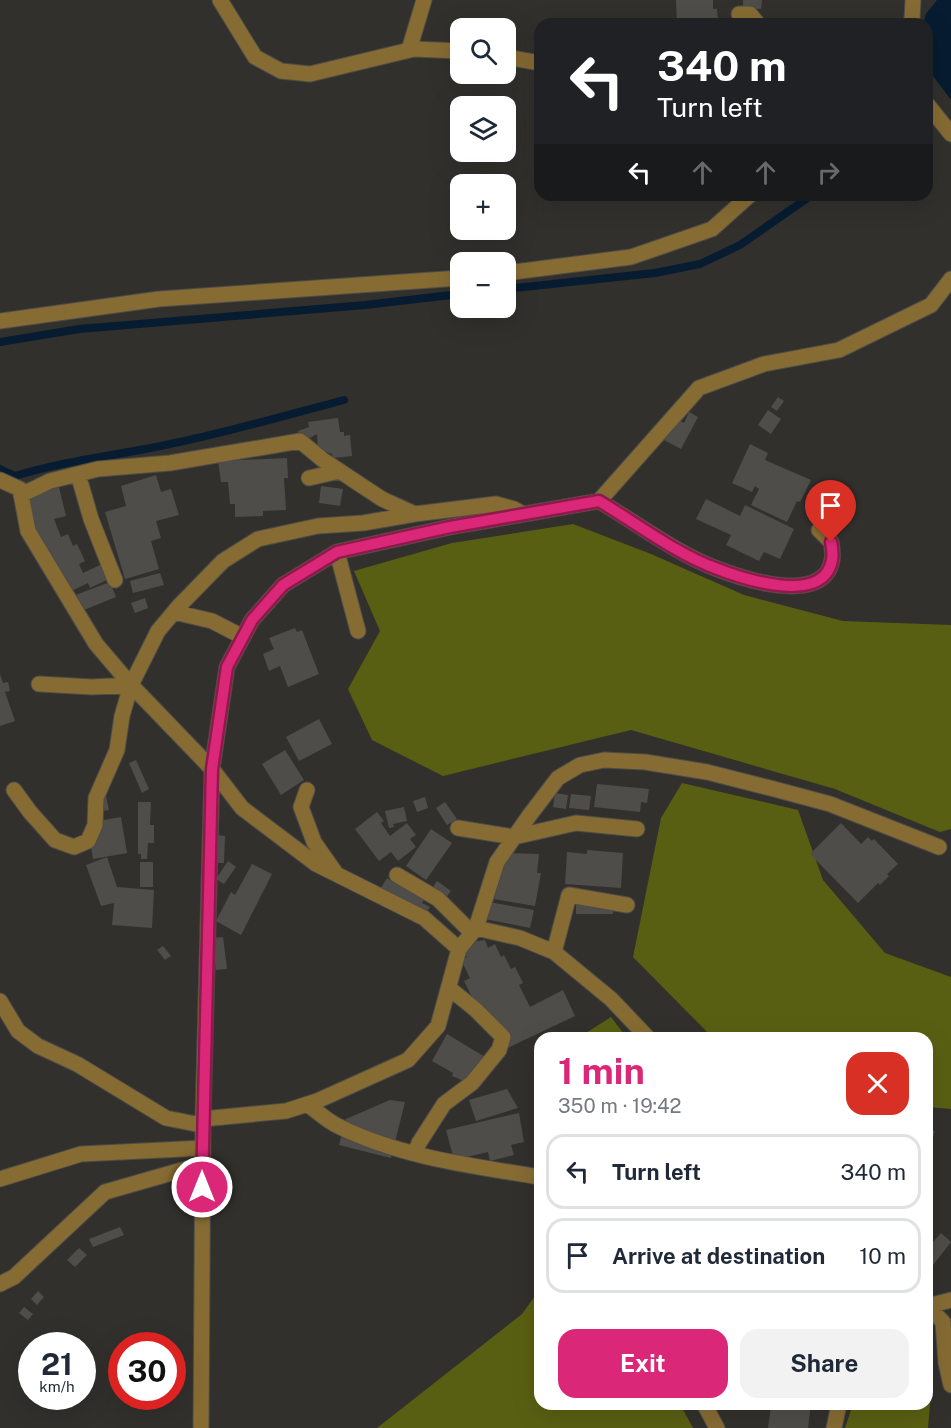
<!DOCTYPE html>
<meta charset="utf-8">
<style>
body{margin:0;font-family:"Public Sans",sans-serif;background:#f2f2f3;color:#1f2937;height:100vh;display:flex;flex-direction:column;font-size:22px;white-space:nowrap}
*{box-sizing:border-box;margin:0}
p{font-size:20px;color:#747a83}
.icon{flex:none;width:33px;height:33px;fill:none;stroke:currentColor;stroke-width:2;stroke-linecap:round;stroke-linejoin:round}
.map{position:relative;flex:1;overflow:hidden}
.side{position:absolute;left:534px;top:1032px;width:399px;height:378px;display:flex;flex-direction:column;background:#fff;border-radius:18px;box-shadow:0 6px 24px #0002}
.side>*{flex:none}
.top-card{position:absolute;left:534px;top:18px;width:399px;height:183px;border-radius:18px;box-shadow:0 6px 24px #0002;background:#202124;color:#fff;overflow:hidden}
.controls{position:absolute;left:450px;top:18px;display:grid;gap:12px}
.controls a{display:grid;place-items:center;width:66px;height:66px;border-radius:12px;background:#fff;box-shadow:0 6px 24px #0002;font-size:30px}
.speed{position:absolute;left:18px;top:1332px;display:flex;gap:12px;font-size:30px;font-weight:700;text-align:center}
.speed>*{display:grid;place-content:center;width:78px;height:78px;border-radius:50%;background:#fff;box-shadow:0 6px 24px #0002;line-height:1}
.speed small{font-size:15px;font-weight:400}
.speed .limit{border:9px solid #d22;background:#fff;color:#111}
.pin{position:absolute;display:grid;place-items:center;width:51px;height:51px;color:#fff;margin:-62px -26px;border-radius:50% 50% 50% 0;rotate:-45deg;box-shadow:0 0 6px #0007}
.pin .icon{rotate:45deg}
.me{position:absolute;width:66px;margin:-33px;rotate:0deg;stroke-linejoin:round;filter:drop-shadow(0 0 4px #0008)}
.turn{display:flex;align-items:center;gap:21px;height:126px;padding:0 24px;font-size:27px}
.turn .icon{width:78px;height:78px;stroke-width:2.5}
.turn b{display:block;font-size:42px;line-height:51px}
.lanes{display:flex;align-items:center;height:57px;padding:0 24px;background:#0003;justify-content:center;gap:30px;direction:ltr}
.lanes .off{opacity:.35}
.round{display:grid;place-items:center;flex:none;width:63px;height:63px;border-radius:18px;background:#f2f2f3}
.overview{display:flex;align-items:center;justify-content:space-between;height:102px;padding:0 24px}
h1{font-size:36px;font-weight:700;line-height:45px;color:#db2777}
.primary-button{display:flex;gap:12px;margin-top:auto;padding:12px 24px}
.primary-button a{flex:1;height:69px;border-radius:18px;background:#db2777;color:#fff;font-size:24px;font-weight:700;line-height:69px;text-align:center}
.primary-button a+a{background:#f2f2f3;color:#1f2937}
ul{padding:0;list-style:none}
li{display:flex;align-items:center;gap:18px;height:75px;margin:0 12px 9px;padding:0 12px;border:3px solid #e0e1e3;border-radius:18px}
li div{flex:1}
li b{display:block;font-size:22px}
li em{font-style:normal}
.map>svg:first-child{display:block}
</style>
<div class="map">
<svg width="951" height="1428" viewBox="0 0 951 1428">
<rect width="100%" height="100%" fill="#31302d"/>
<path fill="#595f12" d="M573 524 651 554 744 595 843 621 951 625V829L940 832 835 789 631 730 443 776 372 740 348 689 380 631 354 571 452 543Z
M682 783 798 810 823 880 885 953 951 977V1109L927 1107V1038H713L633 957 661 818Z
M611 1017 627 1038H578Z
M540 1289V1404H680L693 1428H377L522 1314Z
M927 1329 930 1332 933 1371 928 1428H845L853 1404H927Z"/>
<path fill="#071c31" d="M937 0H951V100L927 68V24H923L926 14Z"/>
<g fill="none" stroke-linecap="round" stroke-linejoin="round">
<path stroke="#071c31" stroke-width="8" d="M506 289 655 273 700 264 740 245 812 195
M0 342 79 329 365 305 460 294
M0 469 15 476C57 463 97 458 140 450 209 437 277 418 344 400"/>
</g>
<path fill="#4e4d4a" d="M676 0H713V9H717L718 20H715V24H677Z
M743 0H762L761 9 743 8Z
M767 18 803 21V24H767Z
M778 397 784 401 777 411 771 407Z
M768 410 781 419 771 434 758 425Z
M689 412 698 417 681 449 664 440 675 418 684 423Z
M338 418 340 432H344V436L350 435 352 456 333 458 332 454 318 449 317 434 304 441 301 439 298 431 309 427 308 422Z
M750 444 768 453 765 460 811 480 800 502 797 501 787 522 751 505 759 489 755 486 752 492 732 483Z
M287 458 288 478H284L286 510 263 511V516L235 517V504H230L228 482H221L218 461Z
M156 475 161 492 171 489 179 515 156 521 161 538 151 541 159 569 125 579 105 512 126 506 121 486Z
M58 483 66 516 54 519 61 537 68 534 73 546 77 544 85 561 79 564 83 573 102 564 109 579 90 588 88 583 59 597 20 492Z
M321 486 343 489 340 506 319 503Z
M706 499 740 516 745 505 794 529 780 559 764 552 759 561 726 545 731 535 696 519Z
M160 573 164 585 133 593 130 581Z
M110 582 116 597 79 612 73 596Z
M145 598 148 608 135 613 131 603Z
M295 628 297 632 302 630 319 674 288 687 280 666 269 671 263 654 274 649 269 638Z
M0 674 3 683 8 682 10 691 5 692 15 721 0 726Z
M319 719 332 744 299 761 286 737Z
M285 750 304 780 281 795 262 764Z
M136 760 149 789 142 793 129 763Z
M597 784 649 789 647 803 641 802 640 812 594 807Z
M105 791 109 810 92 813Z
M555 793 568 795 566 809 553 807Z
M571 794 591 796 589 810 569 808Z
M425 797 428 808 417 812 413 801Z
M138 802H151L150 825H154V843H148L147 859H141V854H138Z
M445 802 457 819 447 825 436 808Z
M404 807 407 821 393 824 394 827 389 828 385 811Z
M377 812 384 821 381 823 390 836 407 823 416 835 410 839 416 847 398 861 391 852 379 861 355 829Z
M102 813 104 820 121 817 127 853 93 859 87 822Z
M841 823 861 844 868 837 872 841 874 839 898 864 887 874 889 876 880 885 878 883 858 903 810 854Z
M431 829 452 843 426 880 406 866Z
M216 835 225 836 224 863H215Z
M587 850 623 853 621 888 565 884 567 852 587 854Z
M506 853 539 854 537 873H541L535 906 494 899Z
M107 857 117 887 154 890 152 928 112 925 114 903 101 906 86 865Z
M228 861 236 867 224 884 216 879Z
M140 862H153V887H140Z
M252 864 272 874 241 935 216 921 231 892 235 895Z
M387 878 394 883 396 881 414 892 413 893 424 900 422 903 430 907 420 922 376 896Z
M437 881 451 891 442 903 429 893Z
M489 902 534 910 530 928 485 919Z
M576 904H613V914H576Z
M223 937 227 969 216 970 212 938Z
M485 940 488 948 495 944 501 957 504 955 511 969 515 967 523 983 519 985 530 1007 563 990 575 1016 503 1050 476 1005 464 981 470 978 461 960 467 957 460 943Z
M163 946 171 956 165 960 157 950Z
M447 1034 485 1057 469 1083 452 1076 453 1073 432 1061Z
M507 1089 518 1108 476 1121 469 1100Z
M390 1100 405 1102 391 1158 339 1145 346 1119Z
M519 1113 524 1142 511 1145 514 1155 490 1161 488 1152 454 1160 446 1130Z
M927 1128 935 1131 929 1148H927Z
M120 1227 124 1235 93 1247 89 1239Z
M941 1233 951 1242 927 1273V1238L933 1242Z
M79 1248 87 1255 75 1267 67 1260Z
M38 1291 44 1297 37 1305 31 1299Z
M24 1307 33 1314 28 1320 19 1313Z
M766 1404H811L808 1428H768L771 1406Z"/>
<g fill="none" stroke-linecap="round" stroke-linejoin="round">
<g stroke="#4d4c49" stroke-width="17">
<path id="minor" d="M220 0 255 57 281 71 310 74 414 49 460 51
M739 14H750L758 24
M909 24 912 19 913 0
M409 50 424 0
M506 57 540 63
M927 104 951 134
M506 273 631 257 712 229 750 195
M0 321 159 299 460 278
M78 474 91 519 115 580
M309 478 340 471
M0 480 20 489 28 531 96 644 131 685 212 769 242 808 316 864 424 918 459 949
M21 495 50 481 98 469 170 463 300 441 323 460 382 499 415 514 496 504 514 509 523 514
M599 501C635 522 676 553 715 568 743 579 824 606 832 560 833 555 832 547 831 542L819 530
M337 552 358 631
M174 612 212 621 243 637
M39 684 92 687 131 685
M14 790 30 812 55 840 74 847 88 841 95 825 96 798 117 750 122 716 131 685 158 631 179 606 223 561 258 539 318 526 363 523 415 514
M307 790 301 807 314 842 335 872
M458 828 514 837 576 823 637 829
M397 875 438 899 472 933
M476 928 497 862 529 816 558 778 580 765 604 760 645 762 707 772 774 789 830 804 939 847
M554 952 569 895 627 905
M0 1001 18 1031 38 1046 77 1064 166 1118 201 1125 203 1119 286 1111 317 1101 408 1060 438 1026 459 949 476 928 520 938 554 952 611 999 648 1038
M307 1104C317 1111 327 1121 338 1126 400 1157 472 1166 540 1177
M415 1153 419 1143 444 1104 472 1083 499 1050 503 1037 476 1010 449 988
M0 1179 81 1154 203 1148
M0 1284 14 1277 105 1192 203 1164
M927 1306 943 1322 946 1363 951 1385
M928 1306 951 1300
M704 1404 717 1428
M201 1428 203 1119 212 769 227 667 252 620 283 585 337 552 450 527 599 501 699 388 764 364 839 350 931 305 951 279
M834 1428 839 1404"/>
</g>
<use href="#minor" stroke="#866b33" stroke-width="15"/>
</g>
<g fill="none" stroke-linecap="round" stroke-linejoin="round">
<g stroke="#8e194d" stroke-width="15">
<path id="route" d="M202 1187 212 769 227 667 252 620 283 585 337 552 450 527 599 501C636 523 675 553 715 568 743 579 824 606 832 560 833 555 832 547 831 542"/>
</g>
<use href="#route" stroke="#db2777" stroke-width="10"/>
</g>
</svg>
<div class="controls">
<a><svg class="icon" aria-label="search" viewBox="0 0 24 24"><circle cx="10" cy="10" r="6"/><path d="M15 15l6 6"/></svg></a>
<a><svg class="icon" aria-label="layers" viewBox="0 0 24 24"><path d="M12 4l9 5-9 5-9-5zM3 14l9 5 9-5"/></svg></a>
<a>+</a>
<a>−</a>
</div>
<div class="speed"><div>21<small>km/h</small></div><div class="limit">30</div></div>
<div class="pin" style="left:831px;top:542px;background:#d93025"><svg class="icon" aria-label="arrive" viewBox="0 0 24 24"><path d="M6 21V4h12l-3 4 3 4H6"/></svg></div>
<svg class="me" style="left:202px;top:1187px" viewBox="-20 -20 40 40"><circle r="17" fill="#db2777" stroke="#fff" stroke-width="3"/><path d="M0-11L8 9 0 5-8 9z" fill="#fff"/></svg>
<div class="top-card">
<div class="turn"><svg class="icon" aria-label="left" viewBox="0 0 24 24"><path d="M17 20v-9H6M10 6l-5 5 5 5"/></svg><div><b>340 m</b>Turn left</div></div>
<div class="lanes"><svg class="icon" aria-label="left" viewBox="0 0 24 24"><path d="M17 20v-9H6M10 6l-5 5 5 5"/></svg><svg class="icon off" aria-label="ahead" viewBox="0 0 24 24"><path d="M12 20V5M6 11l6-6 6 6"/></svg><svg class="icon off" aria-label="ahead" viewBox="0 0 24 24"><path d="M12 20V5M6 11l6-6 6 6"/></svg><svg class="icon off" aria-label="right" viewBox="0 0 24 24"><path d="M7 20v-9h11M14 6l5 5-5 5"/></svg></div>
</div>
<section class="side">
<div class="overview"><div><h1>1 min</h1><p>350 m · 19:42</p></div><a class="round" style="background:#d93025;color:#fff"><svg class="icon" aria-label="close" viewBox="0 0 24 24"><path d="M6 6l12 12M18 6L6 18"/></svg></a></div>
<ul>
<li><svg class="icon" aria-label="left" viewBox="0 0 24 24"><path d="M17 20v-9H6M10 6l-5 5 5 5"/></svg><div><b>Turn left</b></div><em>340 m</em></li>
<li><svg class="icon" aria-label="arrive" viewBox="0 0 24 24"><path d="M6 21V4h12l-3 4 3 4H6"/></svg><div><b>Arrive at destination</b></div><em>10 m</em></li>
</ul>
<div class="primary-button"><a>Exit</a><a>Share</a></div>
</section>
</div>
